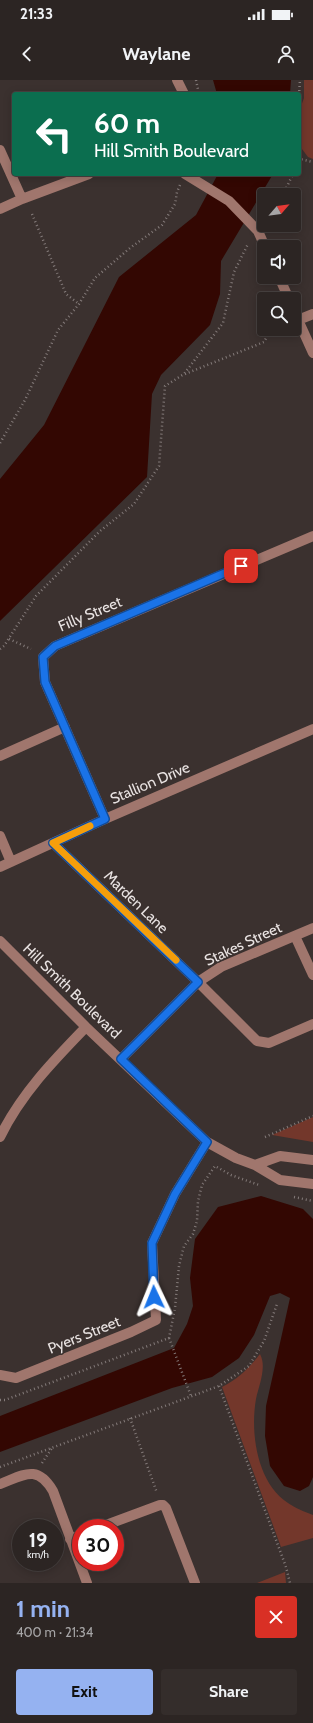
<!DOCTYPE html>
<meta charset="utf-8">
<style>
body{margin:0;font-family:Cabin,sans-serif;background:#342d2b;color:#f1f3f6;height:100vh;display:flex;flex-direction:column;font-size:15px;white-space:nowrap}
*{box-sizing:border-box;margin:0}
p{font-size:13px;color:#a6a5a6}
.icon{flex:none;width:22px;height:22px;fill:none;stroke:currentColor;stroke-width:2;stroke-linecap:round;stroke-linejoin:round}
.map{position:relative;height:1503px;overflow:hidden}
.panel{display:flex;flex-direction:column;background:#2c2523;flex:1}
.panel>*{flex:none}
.guide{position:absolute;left:12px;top:12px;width:289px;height:84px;border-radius:4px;box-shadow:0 2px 10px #0003,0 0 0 1px #484241;background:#0b6e4f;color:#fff;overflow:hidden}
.needle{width:26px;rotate:62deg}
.controls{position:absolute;left:257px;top:108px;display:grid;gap:8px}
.controls a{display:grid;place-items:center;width:44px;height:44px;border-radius:4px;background:#2c2523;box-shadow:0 2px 10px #0003,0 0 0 1px #484241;font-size:20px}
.speed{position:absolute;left:12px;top:1439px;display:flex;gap:8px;font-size:20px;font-weight:700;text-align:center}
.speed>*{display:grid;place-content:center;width:52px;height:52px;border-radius:50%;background:#2c2523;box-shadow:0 2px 10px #0003,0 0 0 1px #484241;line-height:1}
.speed small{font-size:10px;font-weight:400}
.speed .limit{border:6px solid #d22;background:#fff;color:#111}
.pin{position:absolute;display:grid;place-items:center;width:34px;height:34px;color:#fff;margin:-17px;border-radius:8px;box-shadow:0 2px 6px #0006}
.me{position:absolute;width:44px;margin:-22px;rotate:358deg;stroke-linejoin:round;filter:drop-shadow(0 0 3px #0008)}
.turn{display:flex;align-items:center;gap:14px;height:84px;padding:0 16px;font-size:18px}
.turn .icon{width:52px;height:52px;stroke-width:2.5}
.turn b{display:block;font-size:28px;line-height:34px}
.round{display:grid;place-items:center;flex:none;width:42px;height:42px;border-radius:4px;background:#342d2b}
.summary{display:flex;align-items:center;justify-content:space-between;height:68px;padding:0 16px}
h1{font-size:24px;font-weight:800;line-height:30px;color:#95b2f1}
.primary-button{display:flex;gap:8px;margin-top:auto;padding:8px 16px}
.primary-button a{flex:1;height:46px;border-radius:4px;background:#95b2f1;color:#111;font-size:16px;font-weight:800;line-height:46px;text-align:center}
.primary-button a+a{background:#342d2b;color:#f1f3f6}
.status{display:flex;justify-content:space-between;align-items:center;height:28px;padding:0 20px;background:#2c2523;direction:ltr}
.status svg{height:11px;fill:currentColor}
header{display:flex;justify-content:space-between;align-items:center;height:52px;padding:0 16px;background:#2c2523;font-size:18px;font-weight:800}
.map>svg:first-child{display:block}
</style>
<div class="status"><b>21:33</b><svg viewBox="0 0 49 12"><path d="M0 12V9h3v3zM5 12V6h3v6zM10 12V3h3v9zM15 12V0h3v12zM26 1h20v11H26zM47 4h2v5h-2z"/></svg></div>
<header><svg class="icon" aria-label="back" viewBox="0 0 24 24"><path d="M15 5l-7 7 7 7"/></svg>Waylane<svg class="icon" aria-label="person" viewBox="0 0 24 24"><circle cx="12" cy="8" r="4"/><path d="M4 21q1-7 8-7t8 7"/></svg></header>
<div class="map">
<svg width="313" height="1503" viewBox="0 0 313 1503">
<rect width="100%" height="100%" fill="#3b312f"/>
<path fill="#73372b" d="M304 0H313V79L308 77 299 65V32L304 18Z
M313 1037V1062L272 1055Z
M260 1274C267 1287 259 1305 256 1319 250 1353 257 1403 288 1423 295 1428 305 1432 313 1435V1458L281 1467 222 1307C238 1299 249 1288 260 1274Z
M285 1492 286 1503H257Z"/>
<path fill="#330702" d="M213 0H291L290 14H217Z
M218 94H273L221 181 220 214 210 245 161 295 152 314 147 397 0 541V399L44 345 119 197 196 135Z
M261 1116 303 1129 313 1139V1397L309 1406 300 1411 284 1406 270 1386 265 1356 266 1326 290 1218 280 1213 270 1216 254 1255 239 1278 212 1297 172 1308 0 1372V1336L174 1268 187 1244 193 1226 190 1198 195 1159 218 1127Z"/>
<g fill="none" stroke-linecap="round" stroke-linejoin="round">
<path stroke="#847b7a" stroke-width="2.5" stroke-dasharray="1 3" stroke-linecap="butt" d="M196 0 199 14
M299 15 300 0
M299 77 300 79 313 82
M283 115 293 94
M32 134 66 214 79 224
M185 294 264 262 270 251 275 249
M0 363 25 320 58 250 79 224 95 198 130 168 162 145 175 124 177 112 180 105
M9 559 31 569
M0 569 4 566 36 516 100 451 134 424 159 386 165 306 184 294 223 243 234 192 248 164
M265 1057 313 1036
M294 1117 313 1121
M169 1258 191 1316
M219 1306 286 1487 290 1503
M0 1320H5L169 1258 175 1228 179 1186 184 1166 193 1154 197 1141 198 1121 202 1105 215 1086 231 1095 259 1105
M130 1338 157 1413
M42 1383 52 1368
M0 1387 219 1306 249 1286 264 1261 277 1224"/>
<path stroke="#a0766d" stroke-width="10" d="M177 0 184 14
M0 70 22 119
M185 94 229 121 258 151 265 167
M0 129 22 119 89 94
M279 197 289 219
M294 231 313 273
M298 240 313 234
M0 676 65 647
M105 739 45 602 43 577 55 566 313 456
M0 756 11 782
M53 763 198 902 257 961 269 963 313 944
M0 787 105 739 313 649
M295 856 313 895
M0 861 86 947 207 1062 236 1078 255 1085 280 1100 313 1104
M121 979 198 902 221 887 313 848
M0 1057C21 1014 53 981 86 947
M255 1085 280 1076 313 1080
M0 1295 16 1298 131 1252 156 1240 152 1163 175 1114 207 1062
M0 1404C24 1395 37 1384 53 1411L87 1503
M98 1448 160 1425H163L166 1428 195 1503
M70 1459 81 1455"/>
</g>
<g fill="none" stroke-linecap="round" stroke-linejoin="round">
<g stroke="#114b97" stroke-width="10">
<path id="route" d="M154 1217 152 1163 175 1114 207 1062 121 979 198 902 53 763 105 739 45 602 43 577 55 566 241 486"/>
</g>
<use href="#route" stroke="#1a73e8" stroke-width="7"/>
<path stroke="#f59e0b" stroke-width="7" d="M90 746 53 763 176 880"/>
</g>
<g text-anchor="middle" stroke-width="3" stroke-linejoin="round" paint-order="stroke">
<g font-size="15" fill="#e9e3e2" stroke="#3b312f">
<text transform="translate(90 534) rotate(-23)" y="5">Filly Street</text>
<text transform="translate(150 703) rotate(-23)" y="5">Stallion Drive</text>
<text transform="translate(136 822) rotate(44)" y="5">Marden Lane</text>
<text transform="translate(243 864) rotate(-25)" y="5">Stakes Street</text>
<text transform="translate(72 911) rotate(44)" y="5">Hill Smith Boulevard</text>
<text transform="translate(84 1255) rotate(-22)" y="5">Pyers Street</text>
</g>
</g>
</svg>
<div class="controls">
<a><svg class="needle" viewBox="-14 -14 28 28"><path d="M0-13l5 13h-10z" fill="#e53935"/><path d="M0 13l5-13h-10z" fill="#a6a5a6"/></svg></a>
<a><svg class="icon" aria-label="sound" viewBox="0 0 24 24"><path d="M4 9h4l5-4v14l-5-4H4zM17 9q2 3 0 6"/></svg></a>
<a><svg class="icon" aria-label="search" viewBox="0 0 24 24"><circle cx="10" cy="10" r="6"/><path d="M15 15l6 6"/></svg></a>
</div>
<div class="speed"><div>19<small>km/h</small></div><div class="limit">30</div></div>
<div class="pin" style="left:241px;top:486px;background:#d93025"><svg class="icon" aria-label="arrive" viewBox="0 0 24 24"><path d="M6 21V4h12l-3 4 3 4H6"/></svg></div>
<svg class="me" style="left:154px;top:1217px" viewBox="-20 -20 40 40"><path d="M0-17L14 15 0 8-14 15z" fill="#1a73e8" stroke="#fff" stroke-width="4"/></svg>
<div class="guide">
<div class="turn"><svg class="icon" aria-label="left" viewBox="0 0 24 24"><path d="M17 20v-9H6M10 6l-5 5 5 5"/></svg><div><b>60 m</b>Hill Smith Boulevard</div></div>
</div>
</div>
<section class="panel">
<div class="summary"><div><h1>1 min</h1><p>400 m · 21:34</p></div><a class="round" style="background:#d93025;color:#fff"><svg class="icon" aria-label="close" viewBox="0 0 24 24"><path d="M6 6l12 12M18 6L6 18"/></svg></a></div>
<div class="primary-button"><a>Exit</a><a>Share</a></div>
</section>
